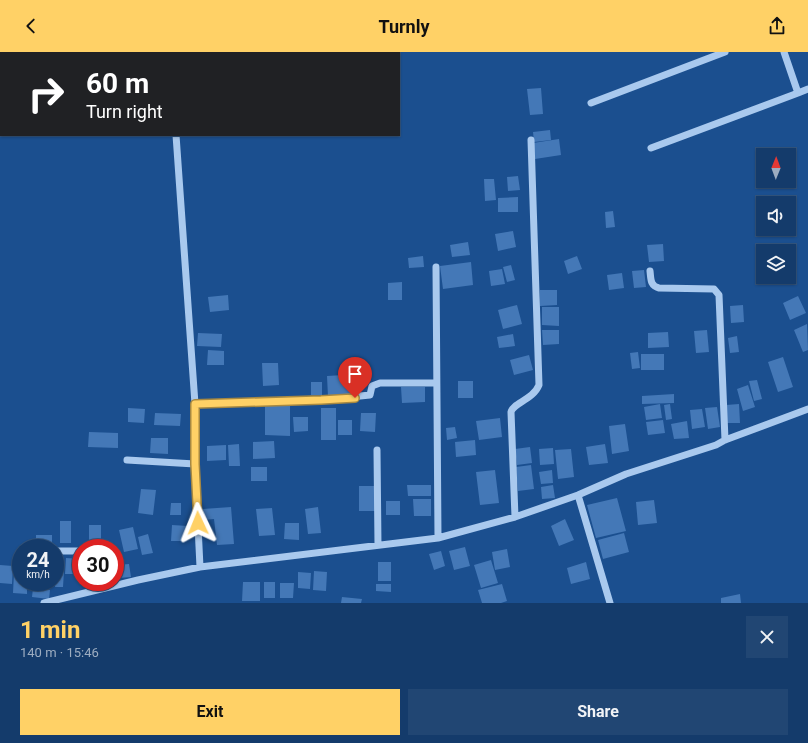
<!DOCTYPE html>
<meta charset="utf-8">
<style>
body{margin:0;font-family:Roboto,sans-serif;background:#214673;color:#f1f3f6;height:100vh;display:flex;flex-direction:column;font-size:15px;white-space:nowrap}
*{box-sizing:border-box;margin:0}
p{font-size:13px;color:#9dadc1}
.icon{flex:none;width:22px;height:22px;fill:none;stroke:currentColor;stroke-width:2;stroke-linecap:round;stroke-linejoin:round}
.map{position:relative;height:551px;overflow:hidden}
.panel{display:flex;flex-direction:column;background:#143b6b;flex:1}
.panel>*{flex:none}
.guide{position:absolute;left:0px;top:0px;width:400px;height:84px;box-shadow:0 1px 3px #0004,0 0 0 1px #33557e;background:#202124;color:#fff;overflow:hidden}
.needle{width:26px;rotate:1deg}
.tools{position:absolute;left:756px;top:96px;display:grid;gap:8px}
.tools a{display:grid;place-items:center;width:40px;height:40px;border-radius:0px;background:#143b6b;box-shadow:0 1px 3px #0004,0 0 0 1px #33557e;font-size:20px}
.speed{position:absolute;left:12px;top:487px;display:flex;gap:8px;font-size:20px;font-weight:700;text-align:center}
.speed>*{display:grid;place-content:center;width:52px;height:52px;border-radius:50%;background:#143b6b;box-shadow:0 1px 3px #0004,0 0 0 1px #33557e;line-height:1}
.speed small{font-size:10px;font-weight:400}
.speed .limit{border:6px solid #d22;background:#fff;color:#111}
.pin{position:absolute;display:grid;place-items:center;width:34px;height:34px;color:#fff;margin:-41px -17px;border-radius:50% 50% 50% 0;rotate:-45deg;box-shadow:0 0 4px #0007}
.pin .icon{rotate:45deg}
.me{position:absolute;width:44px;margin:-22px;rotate:358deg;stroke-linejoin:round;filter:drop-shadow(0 0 3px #0008)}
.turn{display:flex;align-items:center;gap:14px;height:84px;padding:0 20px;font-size:18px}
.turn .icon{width:52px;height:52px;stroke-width:2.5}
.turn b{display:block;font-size:28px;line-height:34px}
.round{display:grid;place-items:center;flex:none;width:42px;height:42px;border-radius:0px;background:#214673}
.overview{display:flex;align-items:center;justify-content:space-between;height:68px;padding:0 20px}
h1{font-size:24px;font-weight:700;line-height:30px;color:#ffd166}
.primary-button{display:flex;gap:8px;margin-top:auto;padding:8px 20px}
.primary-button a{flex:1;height:46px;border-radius:0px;background:#ffd166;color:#111;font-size:16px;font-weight:700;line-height:46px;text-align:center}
.primary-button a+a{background:#214673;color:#f1f3f6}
header{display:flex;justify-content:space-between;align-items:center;height:52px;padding:0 20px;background:#ffd166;color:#111;font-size:18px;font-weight:700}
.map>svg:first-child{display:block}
</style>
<header><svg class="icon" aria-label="back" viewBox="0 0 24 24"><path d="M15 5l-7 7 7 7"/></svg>Turnly<svg class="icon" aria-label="share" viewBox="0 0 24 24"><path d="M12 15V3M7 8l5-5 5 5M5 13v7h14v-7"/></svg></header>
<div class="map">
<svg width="808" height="551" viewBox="0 0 808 551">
<rect width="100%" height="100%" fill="#1b4f8f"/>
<path fill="#2e69ad" d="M176 0H304L305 1H176Z"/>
<path fill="#4478b7" d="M541 36 543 62 530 63 527 37Z
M550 78 551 88 534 90 533 80Z
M559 87 561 103 535 107 533 91Z
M518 124 520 138 508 139 507 125Z
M484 127H494L496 148 485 149Z
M518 145V160H498V146Z
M613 159 615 175 606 176 605 160Z
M513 179 516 195 498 199 495 182Z
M468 190 470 203 452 205 450 193Z
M663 192 664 209 649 210 647 193Z
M423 204 424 215 409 216 408 206Z
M577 204 582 217 568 222 564 209Z
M471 210 473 233 443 237 440 214Z
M511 213 515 228 507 230 503 215Z
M502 217 505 232 491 234 489 219Z
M644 218 646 235 634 236 632 219Z
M622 221 624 236 609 238 607 223Z
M402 230V248H388V231Z
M540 238H557V253L540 254Z
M228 243 229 258 210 260 208 245Z
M798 244 806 261 790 268 783 251Z
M517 253 522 272 503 277 498 258Z
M743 253 744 270 731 271 730 254Z
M542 255H559V274L542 273Z
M807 272 808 298 803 300 794 278Z
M542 278H559V292L543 293Z
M707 278 709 300 696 301 694 279Z
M668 280 669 295 648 296V281Z
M198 281 222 282 221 295 197 294Z
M513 282 515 294 499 296 497 285Z
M737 284 739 300 730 301 728 286Z
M208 298 224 299V313H207Z
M638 300 640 316 632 317 630 301Z
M641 302H664V318H641Z
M529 303 533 318 514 323 510 308Z
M783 305 793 335 778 340 768 310Z
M262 311H278L279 333 263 334Z
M360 322 361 343 328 345 327 324Z
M757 328 762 347 754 349 749 329Z
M458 329H473V346H458Z
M311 330H322V343H311Z
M748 333 755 355 743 359 737 337Z
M401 335H425V350L402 351Z
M674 342V351L642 352V344Z
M660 352 662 366 646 368 644 355Z
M670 352 672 367 666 368 664 353Z
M739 352 740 371H727L726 353Z
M265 354H290V384L265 383Z
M717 355 720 375 708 377 705 356Z
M128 356 145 357 144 371 128 370Z
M321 356H336V388H321Z
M702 357 705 375 692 377 690 358Z
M155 361 181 362 180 374 154 373Z
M361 361H376L375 380 360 379Z
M293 365H308V379L294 380Z
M500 366 502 385 479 388 476 369Z
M338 368H352V383H338Z
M663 368 665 381 648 383 646 370Z
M687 369 689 386 674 387 671 372Z
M625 372 629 399 612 402 609 374Z
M455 375 457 386 447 388 446 376Z
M89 380 118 381V396L88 395Z
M151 386H168V402L150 401Z
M475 388 476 403 456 405 455 390Z
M274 389 275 406 253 407V390Z
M239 392 240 414H229L228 393Z
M605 392 608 411 589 413 586 395Z
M226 393V408L207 409V394Z
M530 395 532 411 517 413 515 397Z
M553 396 554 412 540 413 539 397Z
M571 397 574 425 558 427 555 398Z
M531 413 534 437 518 439 516 415Z
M251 415H267V429H251Z
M495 418 499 451 480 453 476 420Z
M552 418 553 431 541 432 539 420Z
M407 433H431V444H408Z
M553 433 555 446 542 447 541 435Z
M359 434H375L376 459H359Z
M141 437 156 438 153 463 138 461Z
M617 446 626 479 596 486 587 453Z
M413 447H431V464H414Z
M654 448 657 471 638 473 636 450Z
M386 449H400V463H386Z
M171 451H181V463H170Z
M231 455 234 492 217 493 214 467 204 468 203 457Z
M318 455 321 481 308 482 305 457Z
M272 456 275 483 259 484 256 457Z
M565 467 574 488 559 494 551 474Z
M60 469H71V491H60Z
M285 471H299V488L284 487Z
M89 473H101V489H89Z
M172 473 188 474 187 489H171Z
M133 475 138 497 124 500 119 478Z
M624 481 629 500 603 507 598 488Z
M148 482 153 501 142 503 138 485Z
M36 483H52V492H36Z
M465 495 470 514 454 518 449 499Z
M507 497 510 515 495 518 492 500Z
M441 499 445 514 434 518 429 502Z
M66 506 81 507V522H65Z
M491 508 498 531 481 536 474 513Z
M378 510H391V529H378Z
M586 510 590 527 571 532 567 516Z
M129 512 131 525 119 526 117 513Z
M0 513 13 514 12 532 0 531Z
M56 519H64L63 535H55Z
M314 519 327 520 326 539 313 538Z
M14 520 21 521V530H27V542L13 541Z
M298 520 311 521 310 537 298 536Z
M34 530H49V535L34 534Z
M243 530H260V549H242Z
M264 530H275V546H264Z
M280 531H294L293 546H280Z
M376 532H391V540L376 539Z
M502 532 507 549 501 551H482L478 538Z
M33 536 50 538 49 547 32 545Z
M740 542 741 551H721V546Z
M342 545 362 547 361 551H341Z"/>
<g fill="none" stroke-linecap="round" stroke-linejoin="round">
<path stroke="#a9c9ee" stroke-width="7" d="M170 0V1
M125 1 129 0
M0 34H1
M798 41 808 37
M591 51 725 0
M176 83 195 352V412L200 515
M651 96 798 41 784 0
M436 215 438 486
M650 219C651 227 650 234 659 236L714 237 719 243 725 388
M195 352 321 348 370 343 372 334 380 331H436
M377 398 378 493
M127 408 195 412
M578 443 610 551
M515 465 511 360C513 351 533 348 539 333L531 88
M55 499H81
M44 551 138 528 200 515 438 486 515 465 578 443 626 422 716 393 725 388 808 357"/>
</g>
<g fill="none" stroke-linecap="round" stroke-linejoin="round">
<g stroke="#a68842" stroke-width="10">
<path id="route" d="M198 471 195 412V352L321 348 355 346"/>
</g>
<use href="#route" stroke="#ffd166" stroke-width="7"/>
</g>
</svg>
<div class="tools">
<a><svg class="needle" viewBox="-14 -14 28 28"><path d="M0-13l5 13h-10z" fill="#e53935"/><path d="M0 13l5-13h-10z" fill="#9dadc1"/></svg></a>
<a><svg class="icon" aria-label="sound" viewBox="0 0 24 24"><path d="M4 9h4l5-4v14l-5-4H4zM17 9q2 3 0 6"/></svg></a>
<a><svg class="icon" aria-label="layers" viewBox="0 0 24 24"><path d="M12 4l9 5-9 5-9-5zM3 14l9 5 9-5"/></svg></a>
</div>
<div class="speed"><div>24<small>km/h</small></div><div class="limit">30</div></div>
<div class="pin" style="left:355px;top:346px;background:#d93025"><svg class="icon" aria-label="arrive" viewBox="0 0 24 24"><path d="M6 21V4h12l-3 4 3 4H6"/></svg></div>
<svg class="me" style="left:198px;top:471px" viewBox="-20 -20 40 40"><path d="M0-17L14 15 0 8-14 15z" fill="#ffd166" stroke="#fff" stroke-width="4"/></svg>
<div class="guide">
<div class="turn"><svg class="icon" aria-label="right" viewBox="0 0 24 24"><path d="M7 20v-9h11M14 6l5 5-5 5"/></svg><div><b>60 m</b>Turn right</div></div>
</div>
</div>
<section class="panel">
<div class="overview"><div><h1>1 min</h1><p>140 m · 15:46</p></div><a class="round"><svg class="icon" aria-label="close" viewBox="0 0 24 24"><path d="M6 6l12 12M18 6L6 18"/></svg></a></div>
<div class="primary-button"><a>Exit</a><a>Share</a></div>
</section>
